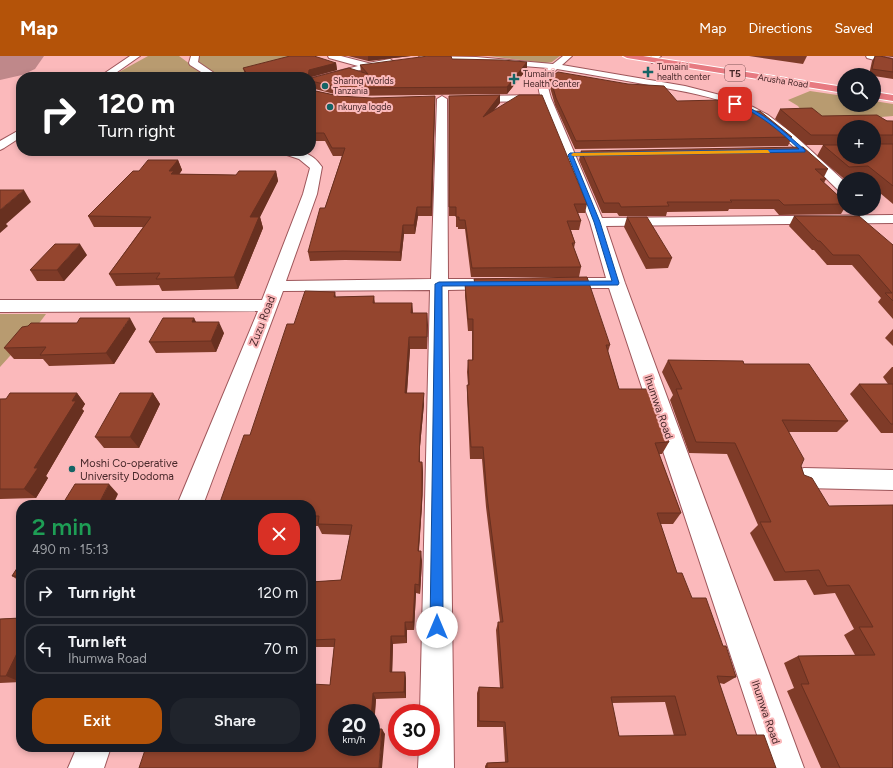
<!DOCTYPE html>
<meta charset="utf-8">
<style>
body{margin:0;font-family:Figtree,sans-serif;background:#20242c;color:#f1f3f6;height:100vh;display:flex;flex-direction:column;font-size:15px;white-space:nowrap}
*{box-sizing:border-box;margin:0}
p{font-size:13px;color:#9ea1a6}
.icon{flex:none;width:22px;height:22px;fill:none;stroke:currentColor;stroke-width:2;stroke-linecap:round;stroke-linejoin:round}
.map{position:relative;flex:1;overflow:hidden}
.drawer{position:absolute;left:16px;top:444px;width:300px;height:252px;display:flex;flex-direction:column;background:#171b24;border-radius:16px;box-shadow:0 2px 6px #0003}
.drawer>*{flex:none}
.top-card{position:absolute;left:16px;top:16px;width:300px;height:84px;border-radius:16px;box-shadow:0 2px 6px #0003;background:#202124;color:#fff;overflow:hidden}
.buttons{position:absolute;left:837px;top:12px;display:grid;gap:8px}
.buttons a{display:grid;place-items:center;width:44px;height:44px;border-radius:50%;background:#171b24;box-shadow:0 2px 6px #0003;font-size:20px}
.speed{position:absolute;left:328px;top:648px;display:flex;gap:8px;font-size:20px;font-weight:700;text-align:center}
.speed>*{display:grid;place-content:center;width:52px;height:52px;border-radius:50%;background:#171b24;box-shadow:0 2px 6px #0003;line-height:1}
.speed small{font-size:10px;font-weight:400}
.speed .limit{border:6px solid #d22;background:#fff;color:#111}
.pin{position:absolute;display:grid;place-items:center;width:34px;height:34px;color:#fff;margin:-17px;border-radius:8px;box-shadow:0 2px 6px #0006}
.me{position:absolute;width:44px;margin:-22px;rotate:0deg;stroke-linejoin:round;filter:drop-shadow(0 0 3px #0008)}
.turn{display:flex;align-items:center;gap:14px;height:84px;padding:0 16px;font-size:18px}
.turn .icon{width:52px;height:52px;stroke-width:2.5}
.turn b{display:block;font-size:28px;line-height:34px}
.round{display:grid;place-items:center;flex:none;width:42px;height:42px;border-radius:16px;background:#20242c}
.headline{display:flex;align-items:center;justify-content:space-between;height:68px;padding:0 16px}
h1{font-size:24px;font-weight:600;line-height:30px;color:#1e9e55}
.primary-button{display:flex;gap:8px;margin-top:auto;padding:8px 16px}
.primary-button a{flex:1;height:46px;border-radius:16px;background:#b45309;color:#fff;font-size:16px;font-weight:600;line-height:46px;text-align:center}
.primary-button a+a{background:#20242c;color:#f1f3f6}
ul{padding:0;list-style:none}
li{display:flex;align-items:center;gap:12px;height:50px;margin:0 8px 6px;padding:0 8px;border:2px solid #363941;border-radius:16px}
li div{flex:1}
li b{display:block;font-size:15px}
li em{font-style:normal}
header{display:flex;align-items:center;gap:24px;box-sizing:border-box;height:56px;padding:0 20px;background:#b45309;color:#fff}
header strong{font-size:19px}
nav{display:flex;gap:22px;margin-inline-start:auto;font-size:14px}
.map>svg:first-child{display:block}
</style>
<header>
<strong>Map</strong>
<nav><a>Map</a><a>Directions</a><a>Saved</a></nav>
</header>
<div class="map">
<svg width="893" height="712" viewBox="0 0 893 712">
<rect width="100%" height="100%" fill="#fbb9bb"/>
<path fill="#b89b70" d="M148 0H179L208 21H110Z
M199 0H310L247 18C230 27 212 18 198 7Z
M489 0H560L552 6 545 7Z
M810 35 844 40V49H874V45L893 48V60L810 67 798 50 788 44Z
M0 258H46L37 270 0 311Z"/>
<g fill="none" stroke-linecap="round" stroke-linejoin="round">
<path fill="#bf888a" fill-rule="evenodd" d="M0 0H44L35 13 22 19 0 24Z"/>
<g stroke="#9e565a" stroke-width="2">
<path id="minor" d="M130 0H140L110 21H99Z
M191 0H199L198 6 220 21H209L190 9 189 7Z
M328 0H341L368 7 390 3 394 6 393 8 367 12 311 28V22L358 10 329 2Z
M422 0 476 1 553 8 563 0H572L562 9 685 30 724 40 753 51 768 59 792 77 844 125V136L839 135C811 108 784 77 750 57 725 43 693 37 665 32 629 25 593 19 557 13 545 24 547 28 551 42L602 162 893 159V167L606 170 625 227 804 712H768L609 232H559L553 231 550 227 553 223 559 222H606L590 166 542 45 471 46 466 43 471 40 540 39C537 28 538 20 548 12L476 6 419 5 418 3 419 1Z
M652 0H661L652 7 648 4Z
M866 0H880L893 3V9L867 2Z
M442 40 447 43 448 223H497L503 224 506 228 503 232 497 233 448 234 454 712H418L419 691H431V657H420L430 234 283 235 203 449H177L258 255 0 256V244H262L303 138 310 112 299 103 284 98 282 95C300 95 311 95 322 111L317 138 286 225 431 223 437 43Z
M21 73V81L4 92 0 94V85Z
M804 412 893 414V434L804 432 795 429 792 422 795 415Z
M77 691H111L104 712H68Z"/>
</g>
<g stroke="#fff" stroke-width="2">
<path id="highway" d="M623 0H643L844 31V37L627 2Z
M874 36 893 39V45L874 42Z"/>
</g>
<use href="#minor" fill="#fff" fill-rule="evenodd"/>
<use href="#highway" fill="#e77a81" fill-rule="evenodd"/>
</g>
<path fill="#7f3b28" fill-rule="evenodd" d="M348 0H411L368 5Z
M749 0H807L803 8Z
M875 0H880L893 3V23L874 20V19H869L872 5Z
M883 0H893V1Z
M452 3 527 6V13L507 38 342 40 311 32V22L361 16 360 9Z
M336 7 337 14 311 21H247L245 19 243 12Z
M550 21 735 56 792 81 788 90 575 93 555 49 549 28Z
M311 34 339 40 435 48 432 160H418L415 178H404L401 205 345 204 310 205 308 196 325 152 342 100H333L325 85H311Z
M500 39V47L494 54 587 148 585 157H578L581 165 579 174H571L575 187 574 192 581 211 579 221H471L465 173H458V171H456V160H449V40Z
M780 53 822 60 893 65V148L874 132V123H863L861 121 843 122 817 100 823 89H806L775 63ZM844 71 874 101H844Z
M581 95 828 113 824 121 826 123 824 127 844 145V153L841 158 779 159 774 153H729L728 155 667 156 666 160H619L617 157H602L579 104Z
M178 104 182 114 179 118 236 119 276 115 278 125 260 161 263 172 238 233 162 235 159 229 116 230 109 218 143 171H94L88 160 139 115Z
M794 160 893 189V263L878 246 881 242 852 209H827L814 194H812L789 170Z
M627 161 672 202 668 212 646 213 624 171Z
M87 199 64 225H37L30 214Z
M474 223 610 289 608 296 619 333 669 386 662 398H659L681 457 673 468H660L677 517 692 542 723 590 736 621 724 628 719 627 737 679 776 712H485V710L487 707 505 706 503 671H477V637L479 631 500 632 496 574 498 566H500L486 451 482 403H470L467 341V329H468L467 316 468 304H472V275H468L465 240V228H474ZM665 646 674 680H619L612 647Z
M335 236 336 241 374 240 375 247H412L413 257H427V293H410L407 337 424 348 420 390V406H422L423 417 422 449 419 495 422 505 420 538 416 537 414 574H407V587L393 588 392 616H405L406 623V642L376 643 374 673 385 678 311 691 330 629 334 591H311V526L341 524 350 479 322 478 318 470H311V449L250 379 294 268Z
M194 262 196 266 224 277 216 296 156 297 149 286Z
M136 273 114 308 49 310 43 303H14L4 292Z
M893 273V290L885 282Z
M668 304 744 308 848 365 837 376H789L804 419 829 450 893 449V712H821L787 635 794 632 784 607 798 600 855 599 844 579 854 573 835 537 814 539 806 524 774 525 750 477 758 469 727 398 689 397 670 344 673 339 662 316Z
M892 311H893V377H881L850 338 859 328H888L883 321Z
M77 337 85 348 82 353 84 355 46 420 48 422 36 442 0 443V343Z
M153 337 160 348 139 392H104L95 381Z
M21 506V526L12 520Z
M21 562V626L0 627V563Z"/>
<path fill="#683020" d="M368 0H411L368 5Z
M527 6V13L507 38V31Z
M336 7 337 14 311 21H308L309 14Z
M500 39V47L482 69 483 61Z
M435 40V48L432 160 431 151Z
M178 104 182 114 177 122 178 125 169 115Z
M276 115 278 125 260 161 263 172 238 233 234 221 250 161Z
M24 134 31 146 6 168 8 170 0 177V154Z
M417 151 418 160 415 178 414 169Z
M403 169 404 178 401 205 400 196Z
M80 188 87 199 64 225 57 214Z
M412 247 413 258 411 257Z
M427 257 428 269 427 293Z
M130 262 136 273 114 308 106 297Z
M194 262 199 273 192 266Z
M219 266 224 277 216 296 211 285Z
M409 281 410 293 406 348 405 337Z
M77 337 85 348 82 353 84 355 46 420 48 422 36 442 24 433 34 412 72 345Z
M153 337 160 348 139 392 130 381Z
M424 337V348L420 390V417L419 406 420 378Z
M422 406 423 417 422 449 418 505V495Z
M109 428 118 438 113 449H98Z
M421 495 422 505 420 538 419 529Z
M415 528 416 537 414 574 413 566Z
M405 566 407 574V587L405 580Z
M391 580 393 588 392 623 390 616Z
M21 589V626L6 620Z
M405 616 406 623V642L404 636Z
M373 637 376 643 373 678 371 674V663Z
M382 673 385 678 382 712H379Z"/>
<path fill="#94452e" stroke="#683020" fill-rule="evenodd" d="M290 0H314L336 7 309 14 308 21H249L243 12Z
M428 0H451L452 3 502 4 527 6 507 31 341 32 311 25V22L349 12 368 18 360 9Z
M875 0H880L893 3V16L872 13Z
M558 16 628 28 664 30 677 45 721 44 735 56 760 55 792 81 576 85 556 42 550 21Z
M311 34 339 40 372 42 435 40 431 151H417L414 169H403L400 196 343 195 308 196 320 152H325L345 92H332L324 77H311Z
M500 39 483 61 519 39H542L587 148H574L581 165H567L575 187H572L581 211 472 212 465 164H459V161H456V151H449V40Z
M812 52 822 60 877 59 887 65H893V79H879L880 88H893V130L868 110 849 111 823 89H844V101H874V71H844V79H811L780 53Z
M803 91 828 113H815L826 123H820L844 145V148L784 149 779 144H730L732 146H667L669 150 621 151 619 147H604L581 95Z
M148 104H178L169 115H174L171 118 236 119 239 115H276L250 161H259L234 221 156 223 160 217 109 218 151 161 88 160 133 115H139Z
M0 134H24L0 154Z
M794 160H859L893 189V245L885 237H892L859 199H833L820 185H818Z
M627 161H647L672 202H649Z
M55 188H80L57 214H30Z
M587 221 610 289H606L619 333H650L669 386 655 387 681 457H657L677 517H682L692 542H706L723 590H726L736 621 717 620 737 679H764L776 712H487V707L508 706 505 666 479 665V631L503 632 498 566H503L487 440 483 391H471L467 329H469L468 304H473V263H468L465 228H475L474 223ZM675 640 686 679 619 680 611 641Z
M305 235 335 236 334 241 374 240 373 247H412L411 257H427V281H409L405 337H424L420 378 419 406H422V439L418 495H421L419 529 415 528 413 566H405V580H391L390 616H405L404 636 373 637 371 663V657H337V691H371V673H382L379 712H139L146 691H311V628L330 629 335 583 311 584V526L341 524 352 469 318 468 319 460H311V449H219L244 379H250L287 268H294Z
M80 262H130L106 297 40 299 46 291 4 292 22 271 28 270 31 267H77Z
M163 262H194L192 266H219L211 285 149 286Z
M668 304 743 305 744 308H809L848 365 782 364 804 403 801 410 804 419 812 422 829 450 893 449V712H840L801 628H809L798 600 875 599 859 571H873L849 529 827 530 819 514 785 516 760 466H771L735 387 696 386 676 333H682Z
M859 328H893V368H891Z
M10 337H77L72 345H76L34 412H38L24 433H0V343H6Z
M120 337H153L130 381H95Z
M75 428H109L98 449H62Z
M21 506V520H12Z
M21 562V589L6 620H0V563Z"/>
<path fill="#1a73e8" stroke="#114b97" d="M735 46C763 55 783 75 805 94V96L573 100 600 166 619 227 618 229 442 230 443 571 441 576 437 578 432 576 430 571 435 228 439 226 612 225 594 166 568 99 570 97 799 93C778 74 761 58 734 48Z"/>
<path fill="#f59e0b" d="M768 94 770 97 573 100 571 99 573 97Z"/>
<g fill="#146465" stroke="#fbb9bb" stroke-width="1.5">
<path d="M646 10h4v4h4v4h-4v4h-4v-4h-4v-4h4z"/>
<path d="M512 17h4v4h4v4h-4v4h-4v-4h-4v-4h4z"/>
<circle cx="325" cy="30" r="4"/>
<circle cx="330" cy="51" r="4"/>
<circle cx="72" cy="413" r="4"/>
</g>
<g text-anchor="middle" stroke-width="4" stroke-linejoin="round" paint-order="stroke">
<g font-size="9" fill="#472729" stroke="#fbb9bb" text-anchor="start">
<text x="657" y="14">Tumaini<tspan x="657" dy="10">health center</tspan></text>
<text x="523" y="21">Tumaini<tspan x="523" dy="10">Health Center</tspan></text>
<text x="333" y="28">Sharing Worlds<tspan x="333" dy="10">Tanzania</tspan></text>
<text x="338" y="54">nkunya logde</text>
</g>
<g font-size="9" fill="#472729" stroke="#fbb9bb">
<text transform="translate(783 25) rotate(9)" y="3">Arusha Road</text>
</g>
<rect fill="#fbb9bb" stroke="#7d5355" stroke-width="1" x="725" y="9" width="20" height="16" rx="3"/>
<g font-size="10" font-weight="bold" fill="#472729">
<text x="735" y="21">T5</text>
</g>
<g font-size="11" fill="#472729" stroke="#fbb9bb">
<text transform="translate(262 265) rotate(-69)" y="4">Zuzu Road</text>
<text transform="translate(659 351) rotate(71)" y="4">Ihumwa Road</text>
<text transform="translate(766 656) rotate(71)" y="4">Ihumwa Road</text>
</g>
<g font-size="11" fill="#472729" stroke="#fbb9bb" text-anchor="start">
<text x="80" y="411">Moshi Co-operative<tspan x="80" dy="13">University Dodoma</tspan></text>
</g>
</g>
</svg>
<div class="buttons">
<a><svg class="icon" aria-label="search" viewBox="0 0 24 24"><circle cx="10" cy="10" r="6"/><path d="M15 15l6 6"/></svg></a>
<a>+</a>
<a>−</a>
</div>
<div class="speed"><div>20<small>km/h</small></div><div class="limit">30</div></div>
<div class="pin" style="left:735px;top:48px;background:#d93025"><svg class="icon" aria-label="arrive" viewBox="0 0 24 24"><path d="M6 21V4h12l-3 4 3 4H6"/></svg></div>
<svg class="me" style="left:437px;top:571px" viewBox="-20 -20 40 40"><circle r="19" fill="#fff"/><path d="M0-13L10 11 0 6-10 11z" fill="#1a73e8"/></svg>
<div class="top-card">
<div class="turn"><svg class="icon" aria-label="right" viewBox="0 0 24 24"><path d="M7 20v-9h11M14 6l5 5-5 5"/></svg><div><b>120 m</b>Turn right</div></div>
</div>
<section class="drawer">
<div class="headline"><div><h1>2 min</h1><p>490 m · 15:13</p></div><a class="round" style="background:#d93025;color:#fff"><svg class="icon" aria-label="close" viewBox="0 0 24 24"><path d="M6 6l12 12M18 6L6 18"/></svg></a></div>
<ul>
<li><svg class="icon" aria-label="right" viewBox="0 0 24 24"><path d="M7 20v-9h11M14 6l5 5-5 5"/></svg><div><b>Turn right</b></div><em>120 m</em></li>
<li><svg class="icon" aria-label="left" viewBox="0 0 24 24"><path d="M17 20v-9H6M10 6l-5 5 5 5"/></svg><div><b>Turn left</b><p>Ihumwa Road</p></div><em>70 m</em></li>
</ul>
<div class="primary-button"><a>Exit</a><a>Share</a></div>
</section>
</div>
